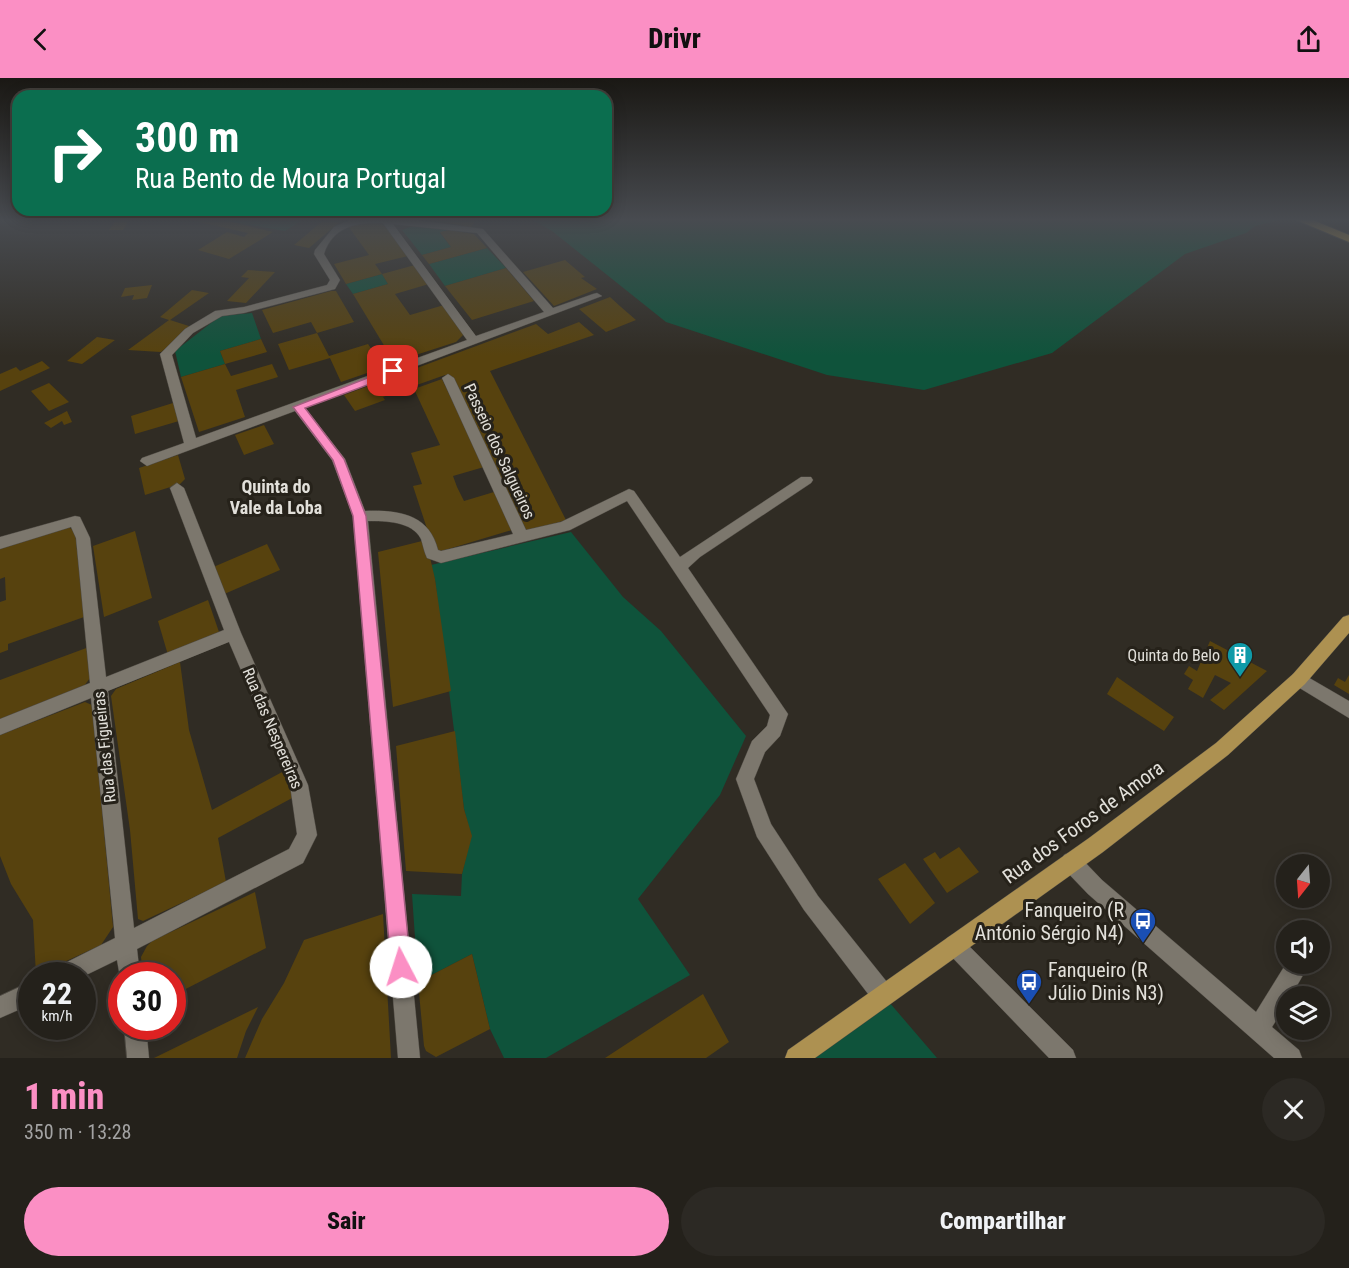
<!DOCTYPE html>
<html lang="pt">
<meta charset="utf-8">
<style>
body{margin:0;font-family:"Roboto Condensed",sans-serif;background:#2c2924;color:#f1f3f6;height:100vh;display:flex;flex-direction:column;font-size:22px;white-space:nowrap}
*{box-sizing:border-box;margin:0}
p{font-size:20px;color:#a3a3a3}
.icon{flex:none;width:33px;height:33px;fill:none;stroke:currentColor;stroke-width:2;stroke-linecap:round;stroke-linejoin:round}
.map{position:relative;height:980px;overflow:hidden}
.side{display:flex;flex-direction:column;background:#24211b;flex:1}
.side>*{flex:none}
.top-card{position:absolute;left:12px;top:12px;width:600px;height:126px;border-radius:18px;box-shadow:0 3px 15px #0003,0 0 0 2px #413e3a;background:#0b6e4f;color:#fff;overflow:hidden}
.needle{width:39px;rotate:197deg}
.fabs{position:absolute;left:1276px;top:776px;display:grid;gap:12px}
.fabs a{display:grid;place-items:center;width:54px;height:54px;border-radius:50%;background:#24211b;box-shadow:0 3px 15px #0003,0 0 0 2px #413e3a;font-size:30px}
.speed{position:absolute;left:18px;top:884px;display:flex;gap:12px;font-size:30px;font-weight:700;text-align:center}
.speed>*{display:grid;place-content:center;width:78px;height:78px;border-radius:50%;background:#24211b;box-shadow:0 3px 15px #0003,0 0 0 2px #413e3a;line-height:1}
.speed small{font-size:15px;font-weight:400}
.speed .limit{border:9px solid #d22;background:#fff;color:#111}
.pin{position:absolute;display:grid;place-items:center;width:51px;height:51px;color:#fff;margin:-26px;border-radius:12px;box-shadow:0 3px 9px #0006}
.me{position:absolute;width:66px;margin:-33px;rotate:355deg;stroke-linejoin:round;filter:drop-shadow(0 0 4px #0008)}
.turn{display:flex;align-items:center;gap:21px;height:126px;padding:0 24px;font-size:27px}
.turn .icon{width:78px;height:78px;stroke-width:2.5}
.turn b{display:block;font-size:42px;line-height:51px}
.round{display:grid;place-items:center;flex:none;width:63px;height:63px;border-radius:32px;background:#2c2924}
.overview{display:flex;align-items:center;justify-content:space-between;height:102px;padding:0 24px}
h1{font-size:36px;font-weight:800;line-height:45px;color:#fb8fc4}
.button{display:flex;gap:12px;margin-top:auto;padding:12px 24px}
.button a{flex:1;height:69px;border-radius:36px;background:#fb8fc4;color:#111;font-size:24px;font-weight:800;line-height:69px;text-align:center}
.button a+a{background:#2c2924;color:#f1f3f6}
header{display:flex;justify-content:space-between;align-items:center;height:78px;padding:0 24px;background:#fb8fc4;color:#111;font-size:27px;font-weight:800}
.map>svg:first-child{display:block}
</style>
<header><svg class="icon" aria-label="back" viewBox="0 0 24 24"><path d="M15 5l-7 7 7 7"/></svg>Drivr<svg class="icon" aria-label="share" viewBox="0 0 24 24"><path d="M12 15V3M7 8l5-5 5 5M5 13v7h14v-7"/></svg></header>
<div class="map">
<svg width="1349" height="980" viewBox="0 0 1349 980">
<rect width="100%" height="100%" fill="#302c24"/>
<path fill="#0f533b" d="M214 141H304L285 153Z
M531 141H1274L1279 142 1255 148 1246 155 1185 176 1052 275 924 312 827 297 666 244 552 153Z
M413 148 449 152 440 155 451 169 422 177 402 152Z
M487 170 506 190 445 208 429 186Z
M382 196 388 206 353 216 346 206Z
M252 235 261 261 220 273 225 286 181 299 175 273 220 238Z
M571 454 623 519 661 553 746 658 720 717 638 821 690 897 546 980H504L490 951 472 876 418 904 412 816 461 818 462 796 471 758 464 731 435 502 431 487Z
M883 917 937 980H796Z"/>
<path fill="#57420e" d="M117 141H130L123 152H109Z
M186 141H219L273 154 229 181 198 172 227 154 244 159 248 155Z
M325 141H343L309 170 294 167Z
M424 141H477L471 149Z
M359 144 381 146 385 148 408 178 375 186 382 196 346 206 334 186 369 177 348 148Z
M449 152 474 156 487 170 429 186 422 177 451 169 440 154Z
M565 182 585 199 581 200 597 211 554 228 523 194Z
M415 187 429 206 395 216 410 237 444 227 465 255 456 264 394 284 353 216 388 206 382 196Z
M506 190 534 223 472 242 445 208Z
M248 192 275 194 246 225 227 223 249 200 241 199Z
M152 207 147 220 132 222 134 217 121 219 125 210Z
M192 212 209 215 170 242 192 249 161 274 128 272 169 242 160 239Z
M331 213H336L354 244 317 255 329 278 368 266 376 278 368 281 376 292 341 304 330 280 289 292 278 266 317 255 311 244 273 255 262 232Z
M610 219 621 229 636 242 606 254 579 231Z
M579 244 594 257 490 293 566 442 527 454 453 299 445 297 383 319 385 322 355 333 344 317 536 246 548 256Z
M97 259 115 262 82 286 67 283Z
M261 261 267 274 225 286 220 273Z
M42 283 50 290 0 313V296L16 289 20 293Z
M225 286 231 298 272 286 278 299 236 312 245 339 199 354 181 299Z
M442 301 484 389 453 398 457 409 464 423 494 414 512 452 435 475 413 408 422 406 411 375 440 367 414 311Z
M49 305 69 324 49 333 31 313Z
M173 325 179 343 135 356 131 338Z
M67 333 72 344 64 347 62 343 51 350 44 345Z
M264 347 274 366 244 377 235 357Z
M178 377 185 401 180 406 145 417 139 390Z
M68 449 75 453 84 539 8 566V572L0 575V524L6 522 5 499 0 501V470Z
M135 453 152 520 104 539 93 468Z
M426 462 435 501 451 613 393 629 378 474Z
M267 466 280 492 222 517 211 490Z
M208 522 219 554 168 577 158 543Z
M1210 563 1267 593 1224 632 1210 622 1231 605 1215 597 1203 620 1188 611 1193 602 1184 596 1189 588 1197 593Z
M89 569 90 600 84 608 0 642V602Z
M180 584 189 652 212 732 284 693 294 719 218 760 226 804 143 843 138 841 130 752 111 618 116 611Z
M1349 597V616L1334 607 1338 600 1345 604Z
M1117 599 1174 639 1164 653 1107 616Z
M85 624 92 627 113 849 101 867 36 897 33 842 11 806 0 778V657Z
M455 653 464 731 472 758 462 796 406 793 396 668Z
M959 769 979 794 947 815 923 781 935 774 940 781Z
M905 785 935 825 910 846 878 801Z
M255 814 266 870 172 918V897H143L141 879 147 868 152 863Z
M383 836 391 980H245L262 941 284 905 304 862Z
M472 876 490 951 436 979 426 973 424 968 418 904Z
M703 916 729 964 706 980H605Z
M258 929 246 953 237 980H154Z"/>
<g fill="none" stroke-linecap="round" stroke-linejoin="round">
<g stroke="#4d4942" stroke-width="1">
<path id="minor" d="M352 141H407L483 151 553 230 593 216 597 215 602 218 305 330 345 381 365 433C399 432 429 436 438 472L441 473 513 456 442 300 448 296 454 300 526 452 561 444 629 411 634 413 680 479 801 399H811L813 402 811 405 700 479 688 490 788 636 780 658 765 674 754 701 771 746 818 818 891 909 894 917 891 925 883 928 875 925 804 832 757 759 736 701 752 663 767 648 770 637 627 423 570 452 441 485 427 480C424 474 423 467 421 461 412 443 385 443 368 443L420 980H398L353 438 332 382 295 333 152 386 147 388 140 383 142 380 184 365 160 276 185 251 215 233 244 229 327 207 330 202 314 176 315 172 334 149ZM383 145 467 262 196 360 172 277 193 255 222 238 244 235 335 211 340 202 324 176C333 148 358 144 383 145ZM393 146 477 155 544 234 476 258Z
M177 405 184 410 241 555 308 707 317 757 303 785 137 871 140 897H122L121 905 117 882 82 899V897H54L57 889 115 860 91 620 0 657V641L90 605 76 460 71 449 0 471V459L75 438 80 439 90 460 106 599 224 552 170 410ZM229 564 290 707 297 756 289 771 134 850 108 613Z
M1299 594 1349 623V640L1293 606 1291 601 1293 596Z
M1071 774 1078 777 1102 802 1256 934 1287 884 1310 885 1291 918H1287V925L1272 949 1299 972 1302 980H1274L1088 816 1064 791 1061 784 1064 777Z
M954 856 961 860 1073 972 1076 980H1049L947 874 943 867 947 860Z
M32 903V926L0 940V918Z
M124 948H146L149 980H127Z"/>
</g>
<g stroke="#4d4942" stroke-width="1">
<path id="major" d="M1349 537V555L1305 606 1228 677 1103 774 815 980H785L788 972 1089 760 1216 665 1293 596 1343 539Z"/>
</g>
<g stroke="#4d4942" stroke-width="2">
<path id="highway" d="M1294 141H1310L1349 157V164Z"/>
</g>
<use href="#minor" fill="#7c776d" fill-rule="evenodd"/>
<use href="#major" fill="#ad9151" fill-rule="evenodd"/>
<use href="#highway" fill="#cea33f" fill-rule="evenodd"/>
</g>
<linearGradient id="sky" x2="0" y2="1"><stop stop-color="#1a1814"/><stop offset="0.51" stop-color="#484b50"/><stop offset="1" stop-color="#484b50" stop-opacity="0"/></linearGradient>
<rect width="1349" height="278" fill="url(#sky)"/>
<path fill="#fb8fc4" stroke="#a35d7f" stroke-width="1.5" d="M393 290 397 291V296L305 330 344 381 366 438 411 889 408 896 401 899 394 896 391 889 353 438 333 382 293 329Z"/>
<defs>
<g id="building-pin" transform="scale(1.35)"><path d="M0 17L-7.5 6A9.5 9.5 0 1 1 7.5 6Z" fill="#0f9aa8" stroke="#26221a"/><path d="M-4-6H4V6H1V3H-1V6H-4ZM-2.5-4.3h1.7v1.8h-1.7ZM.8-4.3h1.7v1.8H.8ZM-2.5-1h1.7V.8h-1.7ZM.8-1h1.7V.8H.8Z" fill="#fff"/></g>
<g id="bus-pin" transform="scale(1.35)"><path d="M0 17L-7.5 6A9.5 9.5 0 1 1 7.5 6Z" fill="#1a4fb4" stroke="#26221a"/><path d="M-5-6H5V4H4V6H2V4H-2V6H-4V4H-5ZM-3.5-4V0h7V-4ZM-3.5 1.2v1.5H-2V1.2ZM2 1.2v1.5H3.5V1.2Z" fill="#fff"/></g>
</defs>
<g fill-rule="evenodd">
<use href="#building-pin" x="1240" y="577"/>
<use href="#bus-pin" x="1143" y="843"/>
<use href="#bus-pin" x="1029" y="904"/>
</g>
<g text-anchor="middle" stroke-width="6" stroke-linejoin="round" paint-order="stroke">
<g font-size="16" fill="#e2e0da" stroke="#26221a">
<text transform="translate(500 373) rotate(65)" y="6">Passeio dos Salgueiros</text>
<text transform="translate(273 650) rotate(67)" y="6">Rua das Nespereiras</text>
<text transform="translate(104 669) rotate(-96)" y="6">Rua das Figueiras</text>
</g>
<g font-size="16" fill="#e2e0da" stroke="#26221a" text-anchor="end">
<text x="1220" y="583">Quinta do Belo</text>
</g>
<g font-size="18" font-weight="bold" fill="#e2e0da" stroke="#26221a">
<text x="276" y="415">Quinta do<tspan x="276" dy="21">Vale da Loba</tspan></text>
</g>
<g font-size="20" fill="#e2e0da" stroke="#26221a">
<text transform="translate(1083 744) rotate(-36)" y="7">Rua dos Foros de Amora</text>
</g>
<g font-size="20" fill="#e2e0da" stroke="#26221a" text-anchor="end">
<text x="1124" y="839">Fanqueiro (R<tspan x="1124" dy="23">António Sérgio N4)</tspan></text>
<text x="1048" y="899" text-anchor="start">Fanqueiro (R<tspan x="1048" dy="23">Júlio Dinis N3)</tspan></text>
</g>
</g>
</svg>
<div class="fabs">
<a><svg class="needle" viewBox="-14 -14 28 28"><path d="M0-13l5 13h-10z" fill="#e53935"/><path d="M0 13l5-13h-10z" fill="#a3a3a3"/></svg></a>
<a><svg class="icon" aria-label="sound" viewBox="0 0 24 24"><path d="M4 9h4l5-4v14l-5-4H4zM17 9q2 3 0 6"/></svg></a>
<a><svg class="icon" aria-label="layers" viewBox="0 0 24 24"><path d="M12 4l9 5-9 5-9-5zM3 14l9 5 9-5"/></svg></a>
</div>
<div class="speed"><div>22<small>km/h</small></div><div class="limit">30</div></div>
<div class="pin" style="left:393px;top:293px;background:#d93025"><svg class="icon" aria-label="arrive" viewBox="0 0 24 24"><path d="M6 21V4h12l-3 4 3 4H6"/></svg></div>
<svg class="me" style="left:401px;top:889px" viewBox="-20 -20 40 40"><circle r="19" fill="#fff"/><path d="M0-13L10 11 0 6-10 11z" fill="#fb8fc4"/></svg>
<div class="top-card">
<div class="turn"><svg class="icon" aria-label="right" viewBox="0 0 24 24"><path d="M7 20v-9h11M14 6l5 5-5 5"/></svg><div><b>300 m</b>Rua Bento de Moura Portugal</div></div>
</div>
</div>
<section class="side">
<div class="overview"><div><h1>1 min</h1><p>350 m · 13:28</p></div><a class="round"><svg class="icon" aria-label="close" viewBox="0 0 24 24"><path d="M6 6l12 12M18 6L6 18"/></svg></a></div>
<div class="button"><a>Sair</a><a>Compartilhar</a></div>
</section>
